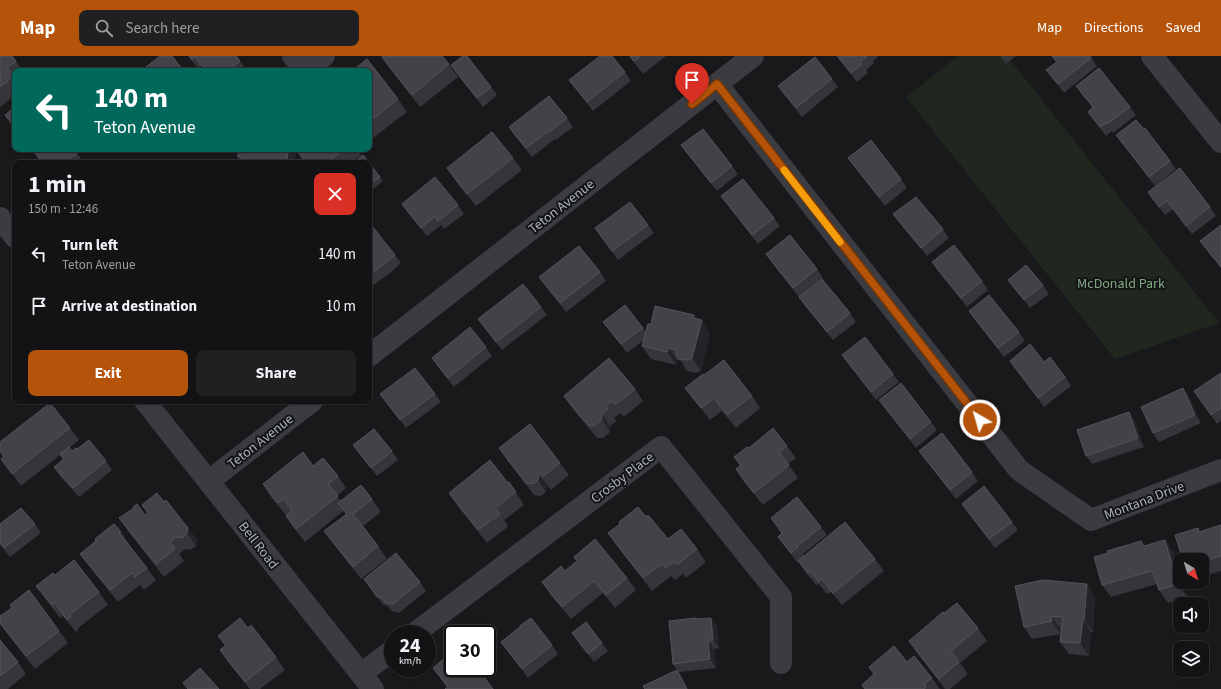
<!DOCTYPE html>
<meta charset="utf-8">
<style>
body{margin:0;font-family:"Source Sans 3",sans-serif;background:#202022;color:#f1f3f6;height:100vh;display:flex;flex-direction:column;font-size:15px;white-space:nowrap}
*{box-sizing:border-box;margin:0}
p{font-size:13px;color:#9d9ea0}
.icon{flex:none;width:22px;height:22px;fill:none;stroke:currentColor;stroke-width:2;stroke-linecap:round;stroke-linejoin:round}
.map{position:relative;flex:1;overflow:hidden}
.panel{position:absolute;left:12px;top:104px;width:360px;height:244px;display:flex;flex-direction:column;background:#131315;border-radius:8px;box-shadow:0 1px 3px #0004,0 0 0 1px #323234}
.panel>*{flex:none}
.guide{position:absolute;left:12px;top:12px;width:360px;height:84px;border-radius:8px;box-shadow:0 1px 3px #0004,0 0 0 1px #323234;background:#00695c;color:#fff;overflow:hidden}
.needle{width:26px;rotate:142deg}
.controls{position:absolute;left:1173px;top:497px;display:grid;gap:8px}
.controls a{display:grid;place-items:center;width:36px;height:36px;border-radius:8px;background:#131315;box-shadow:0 1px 3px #0004,0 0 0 1px #323234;font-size:20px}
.speed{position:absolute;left:384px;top:569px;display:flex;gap:8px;font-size:20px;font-weight:700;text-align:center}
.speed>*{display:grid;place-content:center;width:52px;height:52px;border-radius:50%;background:#131315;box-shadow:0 1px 3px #0004,0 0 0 1px #323234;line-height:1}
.speed small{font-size:10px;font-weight:400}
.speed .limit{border:2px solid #111;border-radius:6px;background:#fff;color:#111}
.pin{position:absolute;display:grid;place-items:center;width:34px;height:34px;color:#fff;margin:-41px -17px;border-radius:50% 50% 50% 0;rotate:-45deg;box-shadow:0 0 4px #0007}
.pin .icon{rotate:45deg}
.me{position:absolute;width:44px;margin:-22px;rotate:322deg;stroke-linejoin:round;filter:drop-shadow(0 0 3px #0008)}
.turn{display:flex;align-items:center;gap:14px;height:84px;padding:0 16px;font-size:18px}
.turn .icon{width:52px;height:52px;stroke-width:2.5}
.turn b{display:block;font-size:28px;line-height:34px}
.round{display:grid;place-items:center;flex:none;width:42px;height:42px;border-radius:8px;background:#202022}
.summary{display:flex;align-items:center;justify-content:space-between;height:68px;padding:0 16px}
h1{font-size:24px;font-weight:700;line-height:30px}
.primary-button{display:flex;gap:8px;margin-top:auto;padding:8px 16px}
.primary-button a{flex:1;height:46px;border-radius:8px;background:#b45309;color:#fff;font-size:16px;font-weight:700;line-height:46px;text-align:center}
.primary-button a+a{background:#202022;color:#f1f3f6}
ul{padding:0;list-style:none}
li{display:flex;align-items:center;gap:12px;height:52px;padding:0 16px}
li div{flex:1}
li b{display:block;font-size:15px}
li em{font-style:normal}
header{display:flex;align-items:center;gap:24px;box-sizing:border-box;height:56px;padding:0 20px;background:#b45309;color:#fff}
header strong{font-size:19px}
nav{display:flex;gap:22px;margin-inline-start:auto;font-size:14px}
.search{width:280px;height:36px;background:#202022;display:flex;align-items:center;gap:10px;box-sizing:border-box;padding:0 14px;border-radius:8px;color:#9d9ea0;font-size:15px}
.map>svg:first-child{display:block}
</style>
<header>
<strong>Map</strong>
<div class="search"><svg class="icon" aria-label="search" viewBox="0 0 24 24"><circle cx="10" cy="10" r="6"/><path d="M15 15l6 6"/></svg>Search here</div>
<nav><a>Map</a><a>Directions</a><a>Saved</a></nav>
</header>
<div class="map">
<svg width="1221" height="633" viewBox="0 0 1221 633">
<rect width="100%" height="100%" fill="#19191c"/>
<path fill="#1f271f" d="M958 0H1007L1219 267 1115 303 906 41Z"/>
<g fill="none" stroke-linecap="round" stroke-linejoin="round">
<path stroke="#3a3c41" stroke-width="22" d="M293 0 306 14 324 0
M1152 0 1221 86
M717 28 1019 414 1091 464 1221 414
M0 162 15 181
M369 300 753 0
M145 345 373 633
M209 425 312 345
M414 578 661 391 781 541V607
M361 618 393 594"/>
</g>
<path fill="#35353a" d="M188 0H236L246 13 244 15H206L201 10 198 12Z
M629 0H666L643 18Z
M837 0H879L873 5 874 7 866 14 868 17 857 26Z
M1000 0H1016L1006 8Z
M1052 0H1090L1097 10 1064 37 1046 14 1056 6Z
M0 1 16 5 23 15H15V39L0 51Z
M382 1 449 8 458 21 420 51 390 13Z
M451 9 491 31 497 39 483 51 457 18Z
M369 15 398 43 407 56 369 85Z
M625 16 631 25 593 55 569 24Z
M832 23 838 31 802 61 778 30Z
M1076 30 1130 51 1136 59 1113 77 1112 75 1106 80 1088 56 1093 52Z
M567 62 573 71 556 84 555 83 532 101 515 80 509 71Z
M1144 73 1170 105 1176 113 1155 130 1116 79Z
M681 89 732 110 738 118 717 135Z
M31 93H74L84 107H42Z
M241 93H357L361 99 350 107H305L297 95 294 107H242L237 100Z
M513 102 522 114 476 150 455 124 447 112Z
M848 102 901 123 907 132 885 150Z
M369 107 383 125 372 134 369 130Z
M1148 136 1210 151 1216 160 1192 178 1173 153 1165 159Z
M721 140 774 162 780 170 758 188Z
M402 148 458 149 464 158 444 173 441 169 427 180 408 157Z
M893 158 943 173 949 182 927 200 899 166Z
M648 169 654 177 618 204 595 172Z
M1221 169V212L1200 185Z
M369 173 395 199 401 207 389 218 369 232Z
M766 198 817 213 823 222 799 241 772 207Z
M932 206 982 225 988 234 967 251 938 215Z
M600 216 606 225 566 256 539 221Z
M1008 224 1043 229 1049 238 1030 252Z
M799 241 850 257 856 266 833 284 805 250Z
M541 251 547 259 502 294 478 263Z
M969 255 1019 276 1025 285 1004 301 975 264Z
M694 259 697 263 710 277 701 315 695 317 687 315 681 305 677 304 676 309 651 303 642 290 644 284 627 297 603 266 643 272 646 276 651 268Z
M486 291 492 300 454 331 438 311 432 302Z
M842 299 893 318 899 326 876 344Z
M1010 305 1044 306 1065 321 1071 330 1044 351Z
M1221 317V365L1217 368 1194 335Z
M704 319 752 340 760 352 736 372 722 355 710 364 685 332Z
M635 333 643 345 624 361 620 357 614 362 617 365 610 370V376L603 382H597L572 352 564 340Z
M380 338H435L441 346 406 372Z
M1189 341 1201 367 1159 386 1153 377Z
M879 344 931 366 937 374 916 392Z
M1129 356 1135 365 1144 391 1092 408 1086 400Z
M70 372 79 384 69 392 72 395 77 393 106 405 112 414 79 441 60 420 54 411 63 404 60 399 21 430 1 403 3 401 0 396Z
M353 389 392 395 398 404 377 420Z
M787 390 796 402 788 408 798 422 763 449 744 426 736 413 740 410 734 401 749 392Z
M499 392 560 407 569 419 551 434 547 429 546 436 541 440 534 439 507 404Z
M919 395 972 416 978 425 956 443Z
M313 410 338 420 346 432 337 440 341 445 372 443 381 456 363 470 378 490 387 503 361 523 333 487 324 475 346 458 343 455 305 486 294 472 286 460V459L271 441 263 428Z
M507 426 517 438 524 449 504 464 508 470 503 475H502L487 487 457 449 449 437Z
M164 446 188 472 197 484 196 490 190 494 185 493 179 498 184 505 164 521 128 475 119 462 145 459 147 457 142 449Z
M962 448 1012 466 1018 474 995 492Z
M646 461 668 483 697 493 706 506 686 522 683 518 675 524 671 520 652 535 617 490 608 477Z
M771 462 821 471 827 479 803 498 804 500 797 506 778 481 782 477Z
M0 468H35L41 477 10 501 0 488Z
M1221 469V515L1202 521V504Z
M106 474 121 476 129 488V489L147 512 156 524 144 534 140 529 118 546 89 510 80 498 96 485Z
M1141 485 1145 490 1174 496 1187 541 1168 547 1159 534 1157 528 1111 541 1102 529 1108 497Z
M574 501 627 522 636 534 615 552 603 537 571 563 550 538 542 526 565 515 577 505Z
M875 503 884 515 842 549 831 536 827 538 819 528 816 529 807 518 798 505Z
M55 519 99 536 108 549 78 572 79 573 76 576 63 560 60 562 36 530Z
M364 523 420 526 426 535 399 557 392 555 386 549 384 550Z
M1095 540 1093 576H1091L1089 600 1069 598 1060 586 1061 578 1032 583 1024 571Z
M944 557 978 572 987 585 960 607 968 618 950 633H945L917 597 909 585Z
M0 560 59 575 68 587 35 613 0 568Z
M697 563 717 570 719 592 714 593 716 612 679 616 673 608Z
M248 572 276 601 285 614 260 633H250L228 606 220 594 225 590 218 580Z
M572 577 602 587 608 595 594 606Z
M0 584 18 606 26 618 8 633H0Z
M501 586 552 589 558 598 528 622Z
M907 606 932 622 940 633H865L862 629 874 619 869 611Z
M433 612 493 633 447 631Z"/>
<path fill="#242428" d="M289 93H295L297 95 294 107H286Z
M694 259 700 269 702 264 710 277 701 315 692 302 693 262Z
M669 292 677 304 676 309 667 296Z
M1183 332 1189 341 1201 367 1195 359Z
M1129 356 1135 365 1144 391 1138 382Z
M602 358 610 370V376L602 363Z
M539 417 547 429 546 436 538 424Z
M188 472 197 484 196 490 187 477Z
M1165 484 1174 496 1180 517V526H1183L1187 541 1178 528Z
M1087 528 1095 540 1093 576 1084 564Z
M1051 560 1060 572 1061 578 1052 565Z
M711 562 717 570 719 592 713 584Z
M1083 564 1091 576 1089 600 1080 587Z
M708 584 714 593 716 612 710 603Z
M677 614 683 623 688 633H687Z"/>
<path fill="#424348" stroke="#52545a" d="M0 0H12L16 5 7 12 14 20 0 31Z
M160 0H172L184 15H150L146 11Z
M189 0H236L240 5 227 15H206L195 1 192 4Z
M382 0H442L449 8 412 39 382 1Z
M463 0H467L491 31 477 42 451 9Z
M600 0H612L625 16 587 46 569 24Z
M630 0H641L634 5Z
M837 0H867L860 6 862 8 851 17Z
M1052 0H1090L1091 2 1058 28 1046 14 1057 6Z
M815 1 832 23 796 52 778 30Z
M367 3 398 43 369 66V15H352Z
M1099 12 1130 51 1107 68 1106 67 1100 71 1088 56 1093 51 1076 30Z
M549 40 567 62 550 75V74L526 92 509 71Z
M15 51V72L5 59Z
M1136 64 1144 73 1145 72 1170 105 1149 121 1116 79Z
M703 73 732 110 711 127 681 89Z
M492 76 513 102 467 138 447 112Z
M871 84 901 123 879 141 848 102Z
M32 93H74L77 97 63 107H43Z
M241 93H289L286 107H251L237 100Z
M295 93H344L326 107H307Z
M363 99 380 121 369 129V107H353Z
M1180 112 1210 151 1186 170 1167 145 1159 151 1148 136Z
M435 121 458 149 438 165 435 160 421 172 402 148Z
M743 123 774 162 752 179 721 140Z
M916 141 943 173 921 192 893 158Z
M630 146 648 169 612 195 595 172Z
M1221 169V211L1200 185Z
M372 170 395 199 383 209 369 219V173Z
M790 179 817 213 793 232 766 198Z
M954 189 982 225 961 242 932 206Z
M579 190 600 216 560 247 539 221Z
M1026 209 1043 229 1024 244 1008 224Z
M822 223 850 257 827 276 799 241Z
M523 228 541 251 496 286 478 263Z
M989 239 1019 276 998 292 969 255Z
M625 249 643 272 621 288 603 266Z
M655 250 694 259 693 262 702 264 692 302 687 304 679 303 676 298 677 294 669 292 667 296 642 290 648 268H651Z
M470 271 486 291 448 322 432 302Z
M865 281 893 318 871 336 842 299Z
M1030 288 1044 306 1050 301 1065 321 1038 342 1010 305Z
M609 302 635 333 615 349 612 345 606 350 608 353 602 358V363L594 370 588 369 564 340Z
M724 304 752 340 727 359 714 342 701 352 685 332 703 318 704 319Z
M415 312 435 338 400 364 380 338Z
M1221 317V352L1211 359 1194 335Z
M901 327 931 366 910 383 879 344Z
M1183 332 1195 359 1153 377 1141 351Z
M50 347 70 372 12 418 1 403 4 400 0 395V386Z
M1129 356 1138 382 1086 400 1077 374Z
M530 368 560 407 542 421 539 417 538 424 533 428 526 427 499 392Z
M773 372 787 390 779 396 789 409 754 437 736 413 741 409 734 401 747 391 749 392Z
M374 373 392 395 371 412 353 389Z
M942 377 972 416 950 434 919 395Z
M89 384 106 405 73 432 54 411 64 403 60 398 69 391 72 395 76 392 77 393Z
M303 396 313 410 323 402 338 420 328 428 338 440 296 473 286 460 292 454 283 443 278 447 263 428Z
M490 404 507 426H509L516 436 495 452 500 458 494 463V462L478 474 449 437Z
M361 429 372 443 353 458 378 490 353 511 324 475 347 458 338 447Z
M984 430 1012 466 989 483 962 448Z
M157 437 164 446 166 444 188 472 187 477 182 482 176 481 170 486 175 493 156 508 119 462 134 452 133 451 137 448 145 459 148 457 142 449Z
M797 441 821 471 797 490 798 491 791 497 778 481 782 477 771 462Z
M638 451 646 461 648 459 668 483 681 473 697 493 677 509 674 506 666 512 662 508 643 522 608 477 620 468 619 466Z
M21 452 35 468 4 492 0 487V468Z
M845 466 875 503 833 537 822 523 819 526 810 515 808 517 798 505Z
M114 468 121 476 119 477 147 512 135 521 132 517 110 534 80 498 96 485 95 483 106 474Z
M1221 469V500L1202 506V504H1183L1175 479 1198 472 1199 476Z
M595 483 627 522 606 539 594 525 562 551 542 526 561 510 565 515 577 505 574 501Z
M1165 484 1178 528 1159 534 1153 516 1151 515 1102 529 1094 501 1108 497 1107 495 1141 485 1144 490Z
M396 497 420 526 393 548 386 547 380 540 378 542 364 523Z
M74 504 99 536 69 559 71 561 67 564 55 547 52 549 36 530 53 517 55 519Z
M1043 524 1087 528 1084 564H1083L1080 587 1060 586 1063 561 1051 560 1052 565 1024 571 1015 530Z
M29 534 59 575 26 600 0 567V560L12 552 10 549Z
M957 547 978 572 951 595 959 606 939 623 909 585 943 556 944 557Z
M240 562 248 572 251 569 276 601 245 626 220 594 226 589 218 580Z
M531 562 552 589 522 613 501 586 520 571V570Z
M696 562V563L711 562 713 584H708L710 603 673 608 669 565Z
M586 566 602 587 588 598 572 577Z
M0 584 18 606 0 620Z
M894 590 907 606 914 600 932 622 924 628 926 631 924 633H865L862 629 874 618 869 611Z
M453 595V612H477L493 633H445L448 631 433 612Z
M200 612 219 633H188L183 627Z
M677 614 687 633H645L643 630Z"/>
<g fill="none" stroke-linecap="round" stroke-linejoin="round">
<g stroke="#753606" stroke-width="10">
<path id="route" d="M692 48 717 28 980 364"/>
</g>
<use href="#route" stroke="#b45309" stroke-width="7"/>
<path stroke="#f59e0b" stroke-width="7" d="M784 114 840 186"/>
</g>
<g text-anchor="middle" stroke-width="4" stroke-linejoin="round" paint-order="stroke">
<g font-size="14" fill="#abb2bc" stroke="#141417">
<text transform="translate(561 150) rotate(-38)" y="5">Teton Avenue</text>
<text transform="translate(260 385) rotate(-38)" y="5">Teton Avenue</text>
<text transform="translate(622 421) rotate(-37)" y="5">Crosby Place</text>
<text transform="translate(1144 444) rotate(-21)" y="5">Montana Drive</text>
<text transform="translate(259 489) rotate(52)" y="5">Bell Road</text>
</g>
<g font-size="14" fill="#82a881" stroke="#141417">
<text x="1121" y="232">McDonald Park</text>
</g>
</g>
</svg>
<div class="controls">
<a><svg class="needle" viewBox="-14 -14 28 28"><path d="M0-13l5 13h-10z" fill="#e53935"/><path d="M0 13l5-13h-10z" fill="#9d9ea0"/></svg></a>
<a><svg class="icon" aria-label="sound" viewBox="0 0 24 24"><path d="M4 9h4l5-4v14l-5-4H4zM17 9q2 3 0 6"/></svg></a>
<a><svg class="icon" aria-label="layers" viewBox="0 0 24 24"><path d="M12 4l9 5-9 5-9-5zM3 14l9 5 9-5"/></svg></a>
</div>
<div class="speed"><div>24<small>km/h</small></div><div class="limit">30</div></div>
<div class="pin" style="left:692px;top:48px;background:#d93025"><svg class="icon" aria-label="arrive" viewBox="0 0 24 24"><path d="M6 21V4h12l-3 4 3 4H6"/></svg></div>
<svg class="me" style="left:980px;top:364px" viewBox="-20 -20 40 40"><circle r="17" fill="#b45309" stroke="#fff" stroke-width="3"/><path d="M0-11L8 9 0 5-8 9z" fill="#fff"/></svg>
<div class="guide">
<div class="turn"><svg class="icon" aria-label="left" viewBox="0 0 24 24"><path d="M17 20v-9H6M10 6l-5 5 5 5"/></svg><div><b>140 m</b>Teton Avenue</div></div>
</div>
<section class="panel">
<div class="summary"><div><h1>1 min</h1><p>150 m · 12:46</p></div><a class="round" style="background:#d93025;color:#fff"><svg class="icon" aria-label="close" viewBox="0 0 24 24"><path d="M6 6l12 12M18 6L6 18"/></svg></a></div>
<ul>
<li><svg class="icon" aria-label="left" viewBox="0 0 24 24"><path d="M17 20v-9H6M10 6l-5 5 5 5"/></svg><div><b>Turn left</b><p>Teton Avenue</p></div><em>140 m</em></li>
<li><svg class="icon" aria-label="arrive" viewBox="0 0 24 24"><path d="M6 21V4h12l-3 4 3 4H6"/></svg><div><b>Arrive at destination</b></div><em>10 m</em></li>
</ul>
<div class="primary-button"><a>Exit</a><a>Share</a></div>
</section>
</div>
